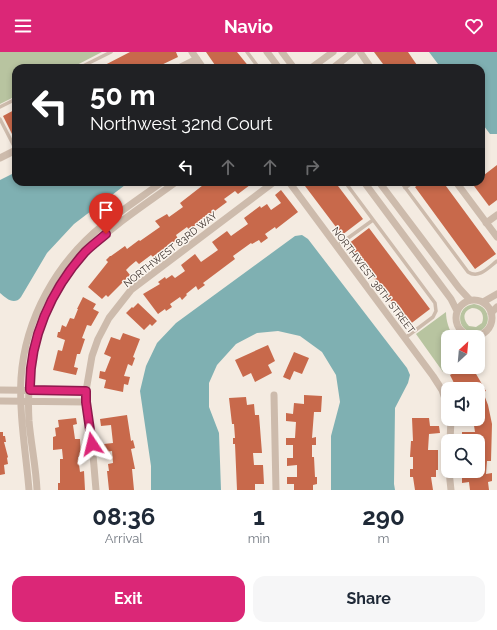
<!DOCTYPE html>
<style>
body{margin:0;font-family:Raleway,sans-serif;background:#f6f6f7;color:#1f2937;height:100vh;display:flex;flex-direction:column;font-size:15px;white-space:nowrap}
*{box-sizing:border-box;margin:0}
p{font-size:13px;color:#747a83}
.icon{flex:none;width:22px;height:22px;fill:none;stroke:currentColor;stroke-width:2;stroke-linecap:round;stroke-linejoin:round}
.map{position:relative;height:438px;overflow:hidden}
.details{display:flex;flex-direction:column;background:#fff;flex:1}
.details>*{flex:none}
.guide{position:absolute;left:12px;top:12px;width:473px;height:122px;border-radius:12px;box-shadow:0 2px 6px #0003;background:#202124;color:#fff;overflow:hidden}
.needle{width:26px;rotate:26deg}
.controls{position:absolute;left:441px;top:278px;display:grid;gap:8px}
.controls a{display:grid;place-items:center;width:44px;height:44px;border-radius:8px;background:#fff;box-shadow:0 2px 6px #0003;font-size:20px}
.pin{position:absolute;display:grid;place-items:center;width:34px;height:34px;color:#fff;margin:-41px -17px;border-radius:50% 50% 50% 0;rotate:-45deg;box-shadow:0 0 4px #0007}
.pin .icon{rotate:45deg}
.me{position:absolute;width:44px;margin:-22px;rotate:350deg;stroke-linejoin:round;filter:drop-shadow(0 0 3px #0008)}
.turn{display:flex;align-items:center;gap:14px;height:84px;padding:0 12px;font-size:18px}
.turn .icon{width:52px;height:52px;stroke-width:2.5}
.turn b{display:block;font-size:28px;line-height:34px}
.lanes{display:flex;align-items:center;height:38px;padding:0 12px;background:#0003;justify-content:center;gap:20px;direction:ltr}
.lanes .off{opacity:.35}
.eta{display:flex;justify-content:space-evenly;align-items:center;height:68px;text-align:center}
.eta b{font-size:24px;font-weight:700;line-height:28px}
.button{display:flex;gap:8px;margin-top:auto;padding:8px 12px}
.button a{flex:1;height:46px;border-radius:12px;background:#db2777;color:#fff;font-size:16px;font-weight:700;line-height:46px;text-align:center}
.button a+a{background:#f6f6f7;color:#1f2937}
header{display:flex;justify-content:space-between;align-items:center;height:52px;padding:0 12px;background:#db2777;color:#fff;font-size:18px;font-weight:700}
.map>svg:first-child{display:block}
</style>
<header><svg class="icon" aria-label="menu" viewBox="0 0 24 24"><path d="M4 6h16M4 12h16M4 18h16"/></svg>Navio<svg class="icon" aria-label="heart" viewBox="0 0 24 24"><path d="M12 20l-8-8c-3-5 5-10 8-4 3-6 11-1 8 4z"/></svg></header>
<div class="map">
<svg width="497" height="438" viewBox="0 0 497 438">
<rect width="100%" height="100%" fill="#f4ebe1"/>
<path fill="#b8c4a0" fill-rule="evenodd" d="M0 0H102L71 16H16V44L0 52Z
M474 252C493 254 492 280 474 280 456 280 455 254 474 252ZM472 256C481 256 485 263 482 271L476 275 469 274C462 267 463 259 472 256Z
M446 260C446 269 449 278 454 285H448V315H451L443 320 416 282Z"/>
<path fill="#7fb0b2" d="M429 0H497V82H490L481 70V16H441Z
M16 120V130H129L74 172 47 201 21 245C14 254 6 246 0 241V128Z
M302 183 308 187 407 316 410 323 408 331 395 356 394 432 395 438H331V384L340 350 336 323 322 300 300 284 278 279 257 281 236 292 217 313 209 331V355L219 381 221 438H151V414L140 339 146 314 157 291 176 271 295 184Z"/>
<path fill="#c8694b" d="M130 0H176L178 5 155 16H99Z
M206 0H237L250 16H217Z
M374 0H408L419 16H386Z
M16 57V90L3 64Z
M497 113V148L489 154 471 130H481V127L485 124 484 123Z
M207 130H254L238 142 235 139 224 147 227 150 189 178 187 175 176 183 178 187 160 200 153 205 151 203 139 212 136 209 130 214 126 218 130 223 108 245 106 243 102 247 88 235 108 210 106 208 110 204H111L125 194 127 197 139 188 140 189 160 175 155 169 167 162 169 165 183 155 180 151Z
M302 130H335L363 167 342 183Z
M422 130H443L496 202 475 217 415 135Z
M281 138 298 160 276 177 275 175 265 182 268 186 261 191 259 188 252 192 251 191 233 204 235 207 203 231 205 233 198 238 196 234 186 242 187 243 182 248 180 245 170 252 172 255 166 259 165 257 158 262 143 242 160 232 158 230 165 225 166 227 172 223 175 226 185 219 181 213 195 202 201 210 218 198 212 190 227 179 231 184 238 179 248 172 244 166 260 154 261 156 267 152 271 158 281 151 275 143Z
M369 176 430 257 409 273 348 192Z
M83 245 96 252 93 257 99 260 91 274 87 273 82 286 85 287 80 302H77L74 315 78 316 76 323 53 318 58 298 62 299 65 288 57 285 58 280H60L62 273 66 275 70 266 74 267 78 257H77Z
M138 251 157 269 152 274 150 272 144 278 126 261 132 255 133 256Z
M123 281 140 287 133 305 135 306 132 314 128 312 124 324 130 325 128 333 124 332 123 340 104 336 106 328 99 326 100 319 105 320 111 305 104 302 111 285 120 288Z
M268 293 275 309 268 313 272 321 255 330 251 321 243 325 235 308Z
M294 300 309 306 302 322 294 319 290 328 283 325Z
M464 315H472L486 339 483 340 488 353 492 372 491 409H487L486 422 492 421V429L488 430 489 438H470L469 430 462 431V423L478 422V389H462V380H475L473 367H478V337H457L450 323Z
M304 343 322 344 321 360H314L312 386 316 385V393H312V405H314L315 425H317V432L313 433V438H294V432H287V425H297V413L287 414V406H293V393H286V386H295L296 370 286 369V361L293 362 294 351 304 352Z
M246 345 247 353 254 352 255 363H259L262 401H253L254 413H263L264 432H255V438H237L235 392H233V386H235L234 372H232L229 346Z
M127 363 131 389 133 388 135 396 131 397 135 417H132L134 438H109L107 419H109L108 412 113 411 112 399 105 400 104 392 113 391 111 373 101 374 100 367Z
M76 366 77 372 73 373 75 387H80L81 404 78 405 80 420 84 419 85 438H58V431H60V407H63L62 397 53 398V385L56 384 55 376 59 375 58 368Z
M412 366H429L430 374H439L440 381 429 382 428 398H438V418H436V425H431L433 438H415L413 425H410V417H413V405H410L411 389H413Z
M0 380H3V384H5L6 390H4L8 405 7 406 8 412 4 413 5 422 0 423Z"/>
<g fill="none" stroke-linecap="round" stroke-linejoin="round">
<path stroke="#cdbbac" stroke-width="3.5" d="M247 0 259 16
M79 16 111 0
M361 16 368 11
M0 55 16 47
M0 67 16 98
M345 130 435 251 436 259 433 265 405 286
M401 130 468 220C479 227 488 216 497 209
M405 136 413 130
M337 194 373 168"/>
<path stroke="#cdbbac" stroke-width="7" d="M192 0 203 16
M267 0 279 16
M282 0 294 16
M360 0 371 16
M179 16 197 7
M311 16 333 0
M333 16 353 0
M0 106 16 98
M289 130 433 324 442 338 448 356
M364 130 451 247 457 259
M379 130 459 236 470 248
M456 130 497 185
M486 171 497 163
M456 266a18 18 0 1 1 36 0a18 18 0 1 1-36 0Z
M483 250 497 242
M491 261 497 255
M0 338 86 339
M274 343 276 438
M0 349 86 350
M450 389 451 367
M449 419 451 438
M29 438C26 401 19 364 21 326 25 266 57 210 103 173 122 158 143 144 162 130
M37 438C36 415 31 392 29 369 26 317 36 271 65 227 71 217 78 207 87 199 113 173 146 152 176 130
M96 438 92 391 88 365 86 339 92 304 98 287 109 266 131 238 274 130"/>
</g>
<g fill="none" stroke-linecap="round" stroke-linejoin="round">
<g stroke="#8e194d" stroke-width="10">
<path id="route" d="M92 392 86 350V339L30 338C29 287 51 238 85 200 91 194 99 188 106 182"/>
</g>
<use href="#route" stroke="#db2777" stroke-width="7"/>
</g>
<g text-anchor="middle" stroke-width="3" stroke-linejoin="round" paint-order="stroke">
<g font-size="10" fill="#3b302b" stroke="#fbf5ee">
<text transform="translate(170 197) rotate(-38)" y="4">NORTHWEST 83RD WAY</text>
<text transform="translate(374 228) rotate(53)" y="4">NORTHWEST 38TH STREET</text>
</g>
</g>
</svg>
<div class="controls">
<a><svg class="needle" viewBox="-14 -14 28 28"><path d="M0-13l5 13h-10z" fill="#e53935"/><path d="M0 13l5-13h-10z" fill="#747a83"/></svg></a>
<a><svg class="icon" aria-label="sound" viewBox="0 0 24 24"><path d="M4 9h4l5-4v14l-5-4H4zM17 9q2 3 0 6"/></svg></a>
<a><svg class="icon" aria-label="search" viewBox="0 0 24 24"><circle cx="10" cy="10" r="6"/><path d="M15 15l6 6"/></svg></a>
</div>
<div class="pin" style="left:106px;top:182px;background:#d93025"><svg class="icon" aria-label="arrive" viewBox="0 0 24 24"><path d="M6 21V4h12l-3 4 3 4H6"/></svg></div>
<svg class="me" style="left:92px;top:392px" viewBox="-20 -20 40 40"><path d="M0-17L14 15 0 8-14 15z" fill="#db2777" stroke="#fff" stroke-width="4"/></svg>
<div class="guide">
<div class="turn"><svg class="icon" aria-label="left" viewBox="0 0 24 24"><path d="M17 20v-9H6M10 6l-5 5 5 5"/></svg><div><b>50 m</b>Northwest 32nd Court</div></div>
<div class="lanes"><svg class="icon" aria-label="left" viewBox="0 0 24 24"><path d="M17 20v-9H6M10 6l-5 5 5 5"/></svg><svg class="icon off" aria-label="ahead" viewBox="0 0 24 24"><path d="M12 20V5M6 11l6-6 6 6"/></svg><svg class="icon off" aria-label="ahead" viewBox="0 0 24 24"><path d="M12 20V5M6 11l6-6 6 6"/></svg><svg class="icon off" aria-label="right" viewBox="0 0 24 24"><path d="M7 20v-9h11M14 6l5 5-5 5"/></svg></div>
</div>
</div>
<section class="details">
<div class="eta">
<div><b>08:36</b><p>Arrival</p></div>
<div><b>1</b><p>min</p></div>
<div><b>290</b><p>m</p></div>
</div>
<div class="button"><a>Exit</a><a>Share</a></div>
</section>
